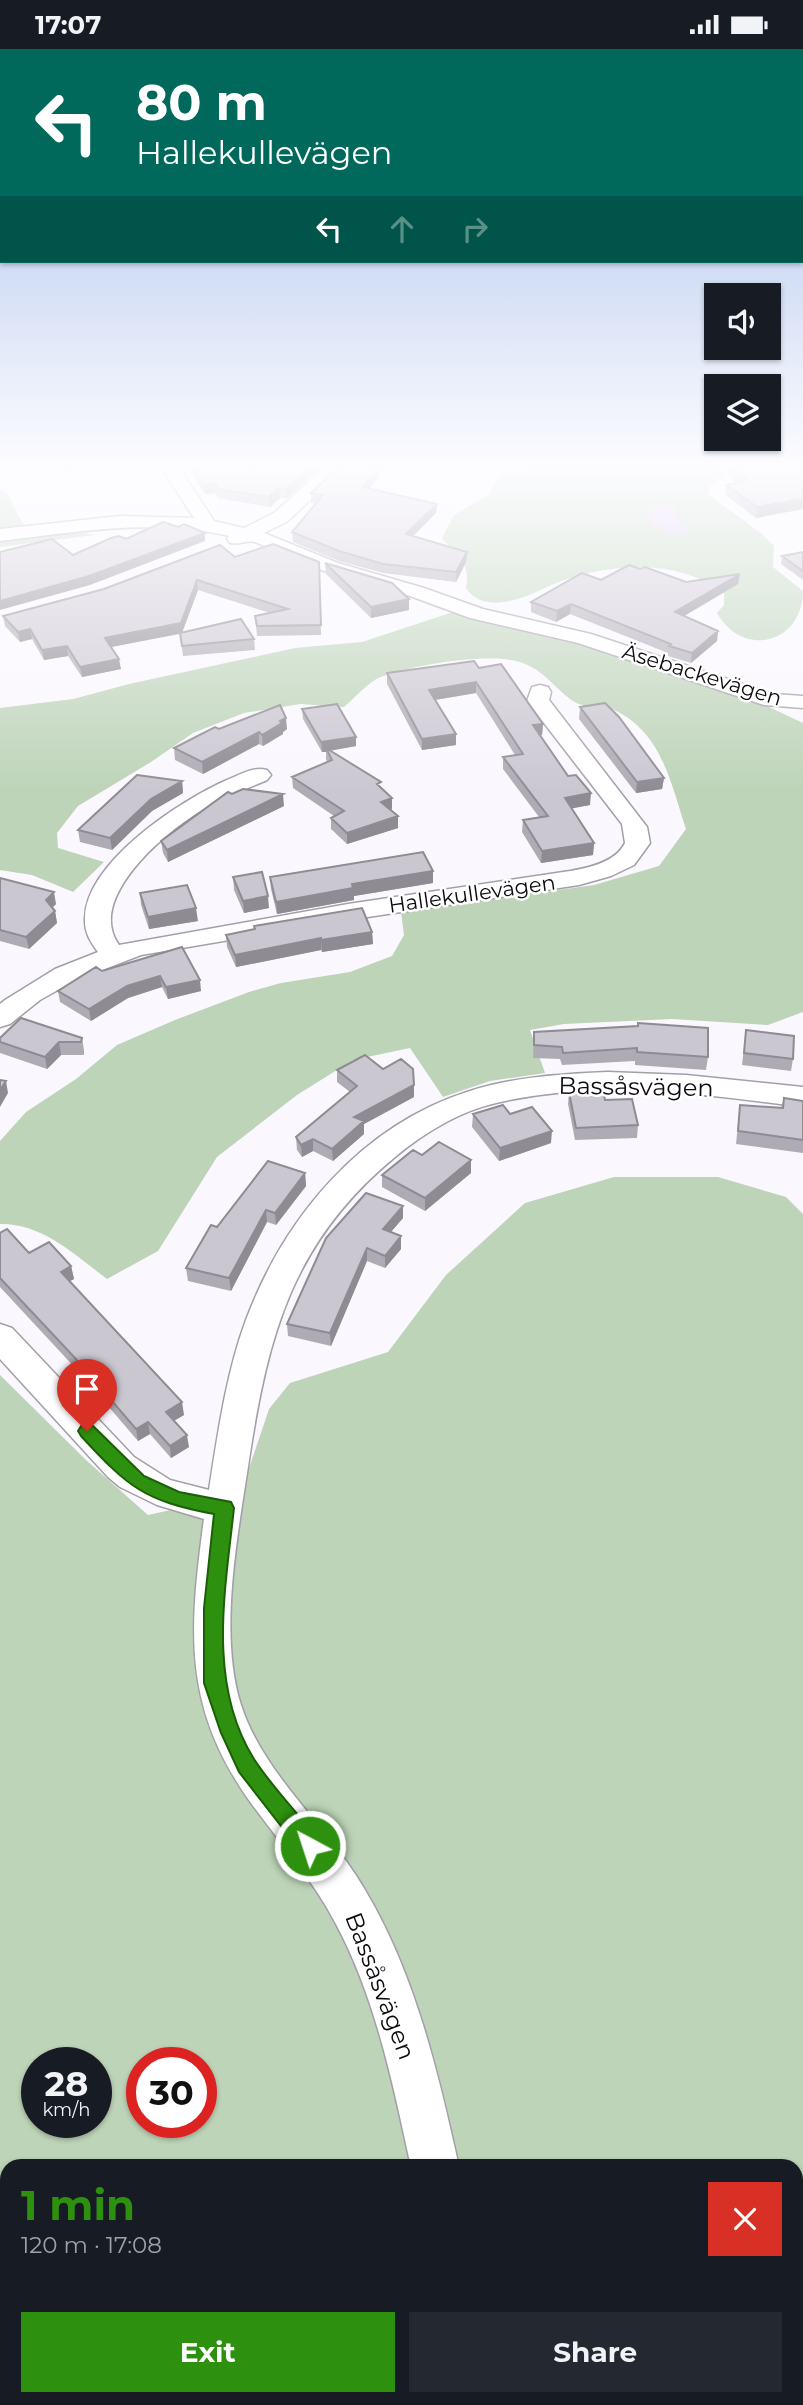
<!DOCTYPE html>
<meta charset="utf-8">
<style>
body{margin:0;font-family:Montserrat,sans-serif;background:#242831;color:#f1f3f6;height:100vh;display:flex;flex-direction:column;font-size:26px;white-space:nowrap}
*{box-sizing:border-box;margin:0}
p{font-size:23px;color:#9ea1a6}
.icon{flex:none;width:38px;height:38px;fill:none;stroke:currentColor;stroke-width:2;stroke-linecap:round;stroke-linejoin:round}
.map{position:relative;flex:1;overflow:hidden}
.drawer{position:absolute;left:0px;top:2110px;width:803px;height:247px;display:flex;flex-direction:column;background:#171b24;border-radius:21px 21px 0 0;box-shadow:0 2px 5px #0004}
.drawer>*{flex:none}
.hud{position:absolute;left:0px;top:0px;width:803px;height:214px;box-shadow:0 2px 5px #0004;background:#00695c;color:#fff;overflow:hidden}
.tools{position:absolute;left:704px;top:234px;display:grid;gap:14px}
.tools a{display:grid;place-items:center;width:77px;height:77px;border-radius:0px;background:#171b24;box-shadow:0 2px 5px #0004;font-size:35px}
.speed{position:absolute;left:21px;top:1998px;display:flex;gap:14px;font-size:35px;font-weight:700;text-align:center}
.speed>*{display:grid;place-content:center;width:91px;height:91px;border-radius:50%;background:#171b24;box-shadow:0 2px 5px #0004;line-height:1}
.speed small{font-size:18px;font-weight:400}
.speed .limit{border:10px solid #d22;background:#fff;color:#111}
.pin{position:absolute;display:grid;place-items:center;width:60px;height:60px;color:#fff;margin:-72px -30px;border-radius:50% 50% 50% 0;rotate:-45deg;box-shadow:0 0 7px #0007}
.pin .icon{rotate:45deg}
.me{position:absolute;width:77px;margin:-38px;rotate:320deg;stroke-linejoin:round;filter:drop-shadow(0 0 5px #0008)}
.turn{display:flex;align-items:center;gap:24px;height:147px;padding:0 21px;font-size:32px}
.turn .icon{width:91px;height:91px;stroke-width:2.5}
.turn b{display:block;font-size:49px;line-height:60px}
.lanes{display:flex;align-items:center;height:66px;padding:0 21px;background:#0003;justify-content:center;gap:35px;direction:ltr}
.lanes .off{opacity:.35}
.round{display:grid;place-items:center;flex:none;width:74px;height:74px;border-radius:0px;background:#242831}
.head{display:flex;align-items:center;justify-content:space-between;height:119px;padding:0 21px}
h1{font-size:42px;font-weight:700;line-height:52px;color:#2d900e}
.primary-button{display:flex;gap:14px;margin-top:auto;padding:14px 21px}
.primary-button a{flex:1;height:80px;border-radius:0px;background:#2d900e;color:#fff;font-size:28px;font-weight:700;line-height:80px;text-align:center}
.primary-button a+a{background:#242831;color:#f1f3f6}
.status{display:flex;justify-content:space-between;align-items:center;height:49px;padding:0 35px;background:#171b24;direction:ltr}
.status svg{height:19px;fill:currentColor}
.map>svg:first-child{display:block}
</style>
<div class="status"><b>17:07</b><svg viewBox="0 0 49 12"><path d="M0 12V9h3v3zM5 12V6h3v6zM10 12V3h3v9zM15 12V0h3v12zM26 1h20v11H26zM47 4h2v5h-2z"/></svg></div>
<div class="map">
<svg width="803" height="2356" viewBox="0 0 803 2356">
<rect width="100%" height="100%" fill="#faf8fe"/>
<path fill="#bdd4b8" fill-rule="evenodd" d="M545 415H728L725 425 709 437 708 445C730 463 754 476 774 497L773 518 803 542C803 593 744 611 717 564L724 556V544C678 510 616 514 564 531 544 538 525 551 503 553 487 555 475 552 466 539 471 512 456 507 442 489L454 466 490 445 498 427 511 421Z
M0 441 7 443 19 468 33 488 78 483 95 486 0 498Z
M453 563 602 599 767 657 803 674V963L768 976 672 970 564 975 530 981 545 1024 490 1032 443 1048 410 999 353 1011 297 1046 217 1108 158 1202 107 1230C75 1206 42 1174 0 1175V1092L26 1063 76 1030 117 996 175 971 249 943 281 934 350 923 392 907 404 886 401 863 594 836 659 817 686 780C671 735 662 683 614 661 602 656 584 660 573 652 554 639 546 623 523 614 493 602 411 616 381 628 369 632 355 649 344 658L300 655 244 664 193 684 151 713 78 757 57 784 58 799 104 813 73 843 32 826 0 821V659L73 650 129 635 295 599 362 593Z
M614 1128H718L786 1148 803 1165V2356H127L120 2350H796V2118H7V2305L0 2309V1326L86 1411 148 1466 240 1446 269 1360 290 1334 388 1303 446 1226 525 1154ZM37 2014H96V2074H37ZM142 2014H201V2074H142Z"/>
<path fill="#d6c8ec" d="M659 455 675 458 676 468 690 481C673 492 656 482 646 467L649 460Z"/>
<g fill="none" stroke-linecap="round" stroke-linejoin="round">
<g stroke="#a39fa9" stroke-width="3">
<path id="minor" d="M159 415H177L214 472 244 479 274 464 329 415H348L288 472 264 484 338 514 424 539 483 560 591 585 774 645 803 647V659L764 656 578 594 470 569 410 547 324 522 255 493C246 491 240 496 230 494L227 490 229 487C154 469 76 483 0 492V480L120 467 194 469Z
M540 636 548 638 551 643 549 651 647 778 650 794 634 816 611 827 579 836 348 871 141 906 74 932 40 951 10 975 0 978V955L5 951 55 920 98 903C90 892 84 883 85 869 86 813 181 751 227 731 240 726 253 717 267 721L271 726 267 731C244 741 220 749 199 763 163 785 86 850 119 896L348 855 570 822C589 819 616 813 625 794L622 775 527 652 532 638Z
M608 1023 686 1026 803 1038V1058C702 1045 597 1030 496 1054 460 1062 424 1084 395 1108 293 1192 268 1285 249 1411 238 1485 218 1584 241 1656 264 1727 329 1778 365 1841 415 1925 438 2023 459 2118H411C393 2035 376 1950 336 1875 313 1831 280 1794 251 1754 182 1658 189 1581 204 1470L157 1456 120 1438 108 1428 0 1310V1275L12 1279 134 1408 170 1431 209 1441C218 1384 226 1325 246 1271 284 1169 361 1077 467 1043 512 1028 560 1025 608 1023Z
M440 2350H492V2356H440Z"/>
</g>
<use href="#minor" fill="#fff" fill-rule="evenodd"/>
</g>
<path fill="#afabb4" d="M61 415H76L68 425Z
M185 415H325L286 450 280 449 270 458 218 449 215 444 205 445Z
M342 415H387L379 423V429L369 440 437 455 436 464 413 487 467 503 466 513 456 533 383 524 339 512 293 493 292 483 316 454H311V444Z
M455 415H488L487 418 455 416Z
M803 415V460L756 469 725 446 726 436 736 434 728 427 729 417Z
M803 503V531L781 515 782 507Z
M235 508 319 513 321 586 257 587 255 567 270 564 198 541 182 583 254 590 255 601 183 607 180 585 111 598 121 620 82 628 68 607 44 611 32 590 20 593 5 577 3 567Z
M325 514 409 550V561L371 569 326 525Z
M640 520 686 533 738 535 684 567 718 582 717 592 691 614 668 607V604L570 565 556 573 531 563V553Z
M479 619 543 675 542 686H540L568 727 590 756 571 759 594 794 593 806 541 814 522 783 523 771 539 768 503 720V708L515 706 476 644 435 651 456 696 422 701 387 635V624Z
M580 658 664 729 662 740 636 744 579 670Z
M302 660 356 688V697L330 702 382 739 392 760 391 761 398 767V779L347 795 331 780V769L334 767 293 739 292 728 327 713 326 710V703H322L303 670Z
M219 680H287L283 683V685L263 697 259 695 203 725 175 711 174 699Z
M182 732 183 744 152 762 112 801 80 793 78 781Z
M232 745 284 757 168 813 163 804 161 792Z
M433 822V834L354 847V851L277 865 271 840 270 828Z
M233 828 269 859 244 864 234 841Z
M0 829 56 855 52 859 55 862 57 874 29 900 0 892Z
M140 844 198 872 149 880 141 856Z
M254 877 372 883 373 895 322 903 321 901 236 918 227 898 226 886 254 880Z
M182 898 201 942 168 950 162 938 128 949 91 972 60 953 58 942 102 922Z
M746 981 793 1010 791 1022 742 1016Z
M534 983 708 1008 706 1021 635 1016V1012L562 1016 560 1010 533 1009Z
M0 989H82L84 1001V1006H61L47 1020 0 1004Z
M383 1020 414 1036V1048L364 1075V1085L333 1112 313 1102 302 1108 297 1101 296 1088 350 1043 337 1033V1021Z
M569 1043 605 1051 638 1076 637 1089 575 1091 568 1055Z
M784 1049 803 1052V1104L736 1095 740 1056 781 1059Z
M473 1065H510L551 1094 499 1112 472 1078Z
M422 1106 471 1111V1124L425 1162 382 1138V1126Z
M305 1124 306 1137 276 1176 267 1173 231 1242 188 1232 186 1219 217 1178Z
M403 1157V1169L391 1183 401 1200 385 1219 367 1212 331 1297 288 1287 287 1275Z
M0 1184 29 1204 71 1217 74 1230 70 1232 184 1366 174 1372 189 1398 171 1409 150 1385 138 1392 78 1322 0 1238Z"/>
<path fill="#8e8b92" d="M66 415H76L68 425Z
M315 415H325L286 450V440Z
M378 415H387L379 423V429L362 447V438L373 419Z
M214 434 215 444 205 445 204 436Z
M279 439 280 449 270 458 269 448Z
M803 450V460L756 469 757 458Z
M437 455 436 464 405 495 406 485Z
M205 484V492L90 536 0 561V552Z
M467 503 466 513 456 533V523Z
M740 525 738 535 674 573 675 563Z
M197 531 198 541 182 584 106 599 105 589Z
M409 550V561L371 569V558Z
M571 555 570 565 556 573 557 562Z
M30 580 32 590 20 593 18 583Z
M718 582 717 592 691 614 692 604Z
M67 597 68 607 44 611 42 601Z
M119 610 121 620 82 628 80 618Z
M476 633V644L428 652 429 641Z
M286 669 287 680 283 683V685L263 697 262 686Z
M543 675 542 686 532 688 533 676Z
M259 683V695L203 725 202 713Z
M456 685V696L422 701V690Z
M356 688V697L327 702 326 699V703H322L321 693Z
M664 729 662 740 636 744 637 733Z
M182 732 183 744 152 762 112 801 110 789 151 750Z
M591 744 590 756 564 761 565 749Z
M283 745 284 757 168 813 167 801Z
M392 749V760L381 764V753Z
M398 767V779L347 795V784Z
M594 794 593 806 541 814 542 802Z
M433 822V834L354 847V851L277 865 276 853 352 835Z
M54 843 56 855 48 863 46 851Z
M268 847 269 859 244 864 243 852Z
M196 859 198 872 149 880 148 868Z
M55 862 57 874 29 900 26 888Z
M372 883 373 895 322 903 321 891Z
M321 889V901L236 918 235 906Z
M160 927 162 938 128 949 91 972 89 960 127 937Z
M200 931 201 942 168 950 166 938Z
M59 993 61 1006 47 1020 45 1008Z
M6 1032 8 1044 0 1058V1041Z
M414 1036V1048L364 1075V1085L333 1112 332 1100 354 1068Z
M552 1082 551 1094 499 1112 500 1099Z
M313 1090V1102L302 1108 301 1096Z
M471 1111V1124L425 1162V1149Z
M305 1124 306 1137 276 1176 275 1164Z
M403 1157V1169L383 1192V1180Z
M266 1161 267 1173 231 1242 229 1229Z
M401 1187V1200L385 1219V1207Z
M367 1199V1212L331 1297 330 1284Z
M71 1217 74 1230 64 1235 61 1223Z
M182 1353 184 1366 168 1375 166 1363Z
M148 1373 150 1385 138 1392 136 1380Z
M187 1386 189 1398 171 1409 170 1397Z"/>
<path fill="#cbc7d1" stroke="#8e8b92" stroke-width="2" d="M190 415H315L286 440 279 439 269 448 218 440 214 434 204 436Z
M342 415H378L373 419 379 420 362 438 437 455 406 485 467 503 456 523 383 515 339 502 292 483 323 446 311 444Z
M746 415H803V450L757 458 726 436 747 431 729 417Z
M163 473 178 478 184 475 205 484 89 527 0 552V503L52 490 73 506 111 489 119 487 126 490Z
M273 495 319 513 321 576 257 577 255 567 288 560 197 531 181 574 105 589 119 610 80 618 67 597 42 601 30 580 18 583 3 567 104 540 220 496 235 508Z
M803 503V522L782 507Z
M325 514 392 534 409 550 371 558Z
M629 516 640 520 645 518 686 533 740 525 675 563 718 582 692 604 669 597 671 595 571 555 557 562 531 553 582 524 601 531Z
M241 570 254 590 182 597 180 584Z
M474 612 479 619 501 615 543 675 533 676 568 727 576 726 591 744 565 749 594 794 542 802 523 771 548 767 503 708 523 705 476 633 429 641 456 685 422 690 387 624Z
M605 654 619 668 664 729 637 733 580 658Z
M337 655 356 688 321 693 302 660Z
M280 656 286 669 280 672 282 674 262 686 259 683 202 713 174 699 215 678 219 680Z
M326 699 381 733 377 735 392 749 381 753 398 767 347 784 331 769 344 762 292 728 332 711Z
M137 726 182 732 151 750 110 789 78 781Z
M243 740 283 745 167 801 161 792 228 743 232 745Z
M423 803 433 822 352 835 353 839 276 853 270 828Z
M262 823 268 847 243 852 233 828Z
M0 829 54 843 46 851 55 862 26 888 0 881Z
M187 836 196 859 148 868 140 844Z
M362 859 372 883 321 891V889L235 906 226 886 255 880 254 877Z
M182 898 200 931 166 938 160 927 127 937 89 960 58 942 96 918 102 922Z
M21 969 82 989 81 993H59L45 1008 0 993V989Z
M638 974 708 979V1008L637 1003V999L563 1004 562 998 534 996V983L638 977Z
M746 981 794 987 793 1010 744 1004Z
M365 1006 383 1020 401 1010 413 1020 414 1036 354 1068 364 1072 332 1100 313 1090 301 1096 296 1088 357 1037 337 1021Z
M0 1031 6 1032 0 1041Z
M603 1041 605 1051 632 1050 638 1076 576 1079 569 1043Z
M784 1049 803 1052V1091L738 1082 740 1056 783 1059Z
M503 1056 510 1065 532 1058 552 1082 500 1099 473 1065Z
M439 1093 471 1111 425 1149 382 1126 413 1101 422 1106Z
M268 1112 305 1124 275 1164 266 1161 229 1229 186 1219 211 1176 217 1178Z
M366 1144 403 1157 383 1180 401 1187 385 1207 367 1199 330 1284 287 1275 326 1189Z
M7 1180 29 1204 49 1193 71 1217 61 1223 182 1353 166 1363 187 1386 170 1397 148 1373 136 1380 75 1309 0 1229V1184Z"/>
<linearGradient id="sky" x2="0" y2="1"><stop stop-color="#a1bcea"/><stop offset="0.56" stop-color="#fdfcff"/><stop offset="1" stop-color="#fdfcff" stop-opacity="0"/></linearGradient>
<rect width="803" height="744" fill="url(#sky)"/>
<path fill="#2d900e" stroke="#1d5e09" stroke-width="2" d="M87 1375 93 1377 144 1427 179 1443 231 1453 234 1459C225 1542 207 1635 254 1710 272 1738 297 1763 317 1789L321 1797 317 1804 310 1807 302 1804 239 1723 221 1684 204 1634V1559L214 1465C144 1452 128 1438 81 1387L78 1382 81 1377Z"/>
<g text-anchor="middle" stroke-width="5" stroke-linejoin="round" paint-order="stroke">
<g font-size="21" fill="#0d0b0f" stroke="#fff">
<text transform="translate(702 626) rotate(17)" y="7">Äsebackevägen</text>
<text transform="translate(472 845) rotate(-8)" y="7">Hallekullevägen</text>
</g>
<g font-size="24" fill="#0d0b0f" stroke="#fff">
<text transform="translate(636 1038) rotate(1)" y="8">Bassåsvägen</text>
<text transform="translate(380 1937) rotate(69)" y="8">Bassåsvägen</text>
</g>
</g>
</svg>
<div class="tools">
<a><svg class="icon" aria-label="sound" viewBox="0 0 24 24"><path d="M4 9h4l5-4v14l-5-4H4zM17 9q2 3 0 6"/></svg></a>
<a><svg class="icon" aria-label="layers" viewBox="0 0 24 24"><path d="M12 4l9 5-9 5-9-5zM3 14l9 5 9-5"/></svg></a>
</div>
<div class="speed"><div>28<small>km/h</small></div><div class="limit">30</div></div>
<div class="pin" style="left:87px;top:1382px;background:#d93025"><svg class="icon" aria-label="arrive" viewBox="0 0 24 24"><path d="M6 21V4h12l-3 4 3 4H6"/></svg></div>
<svg class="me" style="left:310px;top:1797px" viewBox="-20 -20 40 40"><circle r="17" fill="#2d900e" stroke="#fff" stroke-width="3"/><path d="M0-11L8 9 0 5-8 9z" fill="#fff"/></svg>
<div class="hud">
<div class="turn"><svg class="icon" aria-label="left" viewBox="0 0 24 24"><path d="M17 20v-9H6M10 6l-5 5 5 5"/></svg><div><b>80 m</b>Hallekullevägen</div></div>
<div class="lanes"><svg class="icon" aria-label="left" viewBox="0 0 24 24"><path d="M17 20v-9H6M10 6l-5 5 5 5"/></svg><svg class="icon off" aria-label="ahead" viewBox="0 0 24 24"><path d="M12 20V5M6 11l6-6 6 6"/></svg><svg class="icon off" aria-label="right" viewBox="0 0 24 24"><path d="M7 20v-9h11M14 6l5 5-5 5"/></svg></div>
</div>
<section class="drawer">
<div class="head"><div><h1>1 min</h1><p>120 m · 17:08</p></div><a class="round" style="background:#d93025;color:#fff"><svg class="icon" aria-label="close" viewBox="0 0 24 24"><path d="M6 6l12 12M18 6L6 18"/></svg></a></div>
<div class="primary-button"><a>Exit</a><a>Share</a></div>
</section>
</div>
